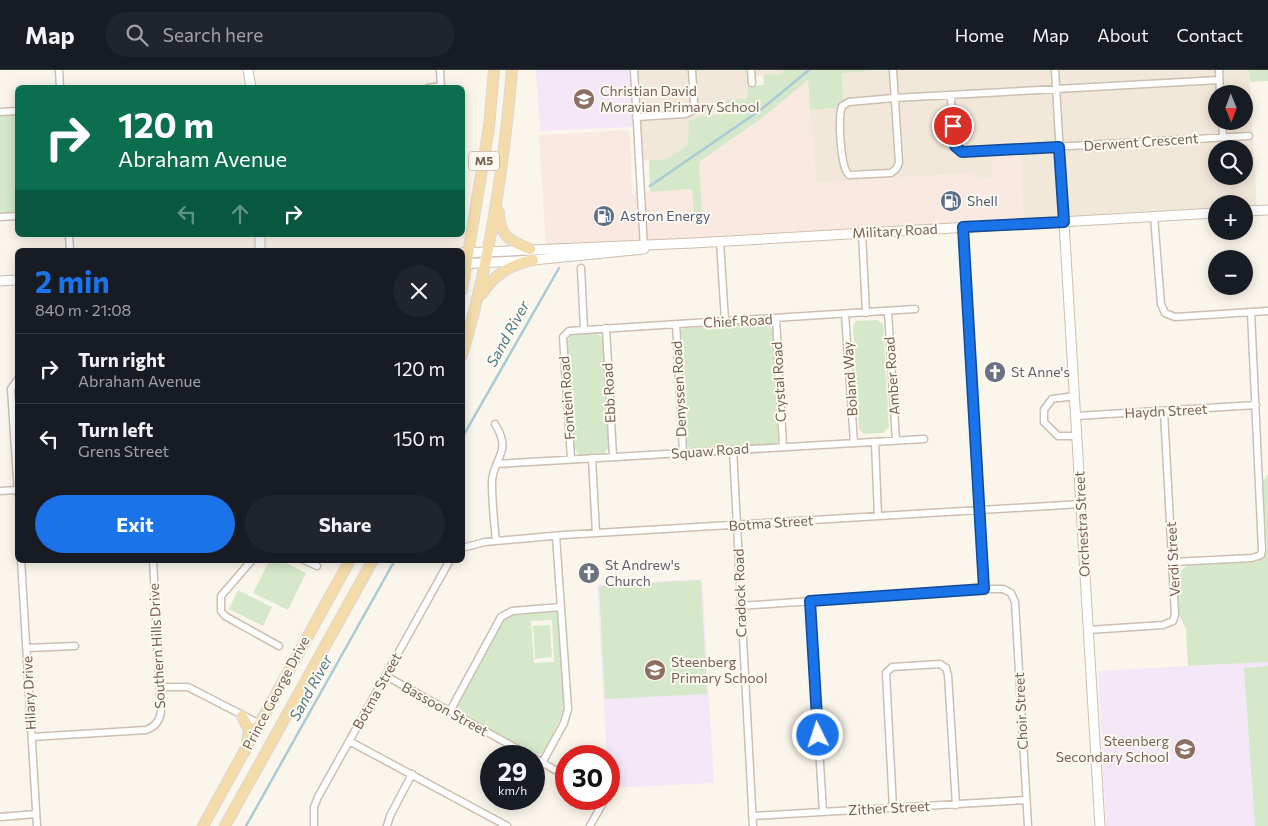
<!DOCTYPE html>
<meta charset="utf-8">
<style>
body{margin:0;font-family:Commissioner,sans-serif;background:#20242c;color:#f1f3f6;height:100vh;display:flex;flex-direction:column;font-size:19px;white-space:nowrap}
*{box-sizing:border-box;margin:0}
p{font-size:16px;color:#9ea1a6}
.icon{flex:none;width:28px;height:28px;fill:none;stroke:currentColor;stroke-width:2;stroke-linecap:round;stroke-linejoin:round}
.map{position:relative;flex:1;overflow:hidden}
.panel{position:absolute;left:15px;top:178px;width:450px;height:315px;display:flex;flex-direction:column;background:#171b24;border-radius:8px;box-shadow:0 2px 12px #0003}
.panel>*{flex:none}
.hud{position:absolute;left:15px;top:15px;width:450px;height:152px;border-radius:8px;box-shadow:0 2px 12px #0003;background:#0b6e4f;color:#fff;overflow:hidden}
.needle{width:32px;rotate:179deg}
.controls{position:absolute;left:1208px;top:15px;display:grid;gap:10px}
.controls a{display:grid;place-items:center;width:45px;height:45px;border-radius:50%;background:#171b24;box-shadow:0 2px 12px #0003;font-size:25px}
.speed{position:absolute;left:480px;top:675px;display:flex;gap:10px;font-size:25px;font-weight:700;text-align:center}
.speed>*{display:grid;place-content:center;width:65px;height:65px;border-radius:50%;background:#171b24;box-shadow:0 2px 12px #0003;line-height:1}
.speed small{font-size:12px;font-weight:400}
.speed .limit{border:8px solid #d22;background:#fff;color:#111}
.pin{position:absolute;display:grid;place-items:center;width:42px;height:42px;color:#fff;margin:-21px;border:2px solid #fff;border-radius:50%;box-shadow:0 1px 5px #0007}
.me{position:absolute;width:55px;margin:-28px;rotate:356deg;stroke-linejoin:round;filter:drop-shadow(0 0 4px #0008)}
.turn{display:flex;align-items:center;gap:18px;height:105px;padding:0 20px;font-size:22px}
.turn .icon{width:65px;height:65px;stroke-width:2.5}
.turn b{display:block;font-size:35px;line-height:42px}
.lanes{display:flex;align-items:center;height:48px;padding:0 20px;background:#0003;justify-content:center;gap:25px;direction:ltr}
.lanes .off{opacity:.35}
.round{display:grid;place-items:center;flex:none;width:52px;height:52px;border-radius:26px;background:#20242c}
.overview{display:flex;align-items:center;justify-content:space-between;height:85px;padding:0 20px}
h1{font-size:30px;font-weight:700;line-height:38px;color:#1a73e8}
.action{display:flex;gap:10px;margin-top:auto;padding:10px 20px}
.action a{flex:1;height:58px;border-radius:30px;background:#1a73e8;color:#fff;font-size:20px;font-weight:700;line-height:58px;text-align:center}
.action a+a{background:#20242c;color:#f1f3f6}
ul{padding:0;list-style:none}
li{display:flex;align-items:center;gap:15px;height:70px;padding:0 20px;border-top:1px solid #363941}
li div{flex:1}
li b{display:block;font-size:19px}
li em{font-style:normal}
header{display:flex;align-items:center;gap:30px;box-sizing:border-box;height:70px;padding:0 25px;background:#171b24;border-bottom:1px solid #363941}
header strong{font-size:24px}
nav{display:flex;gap:28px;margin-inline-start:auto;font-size:18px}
.search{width:350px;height:45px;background:#20242c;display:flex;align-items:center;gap:12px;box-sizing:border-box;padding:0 18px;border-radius:28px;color:#9ea1a6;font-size:19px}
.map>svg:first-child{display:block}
</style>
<header>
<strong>Map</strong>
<div class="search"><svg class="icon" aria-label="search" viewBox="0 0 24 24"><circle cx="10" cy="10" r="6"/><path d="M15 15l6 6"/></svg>Search here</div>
<nav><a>Home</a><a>Map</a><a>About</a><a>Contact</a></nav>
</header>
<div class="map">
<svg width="1268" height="756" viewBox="0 0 1268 756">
<rect width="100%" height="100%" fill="#fbf6eb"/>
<path fill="#f2e8da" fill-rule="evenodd" d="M634 0H783V4L757 6 748 29 726 45 701 46 688 75 667 89 639 90Z
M865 0H1249L1257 140 1244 141V134H1216V143L1024 154 1020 82 992 109 978 110 977 103 816 113 810 40 836 38 843 29 842 3 865 2ZM1216 24H1244V51H1216ZM1216 79H1244V106H1216Z"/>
<path fill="#fae9e0" d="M808 9 816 113 978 103V110L992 109 991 84 1020 82 1024 154 546 178 539 65 630 60 632 123 693 119 695 156 703 155 699 92 765 46Z"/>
<path fill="#f3e7f8" d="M536 0H630L632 57 540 61Z
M702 509 714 713 609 718V686H607L597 515Z
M1268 592V756H1106L1098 601Z"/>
<path fill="#d5e8ca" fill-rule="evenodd" d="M783 0H865V2L842 3 843 29 836 38 810 40 808 10 765 46 699 92 703 156H695L692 119 650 122 649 90 667 89 688 75 689 51 701 46 726 44 725 30 747 29 748 16 764 15 763 5 782 4Z
M1249 0H1268V11L1250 12Z
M17 44V143L0 144V45Z
M877 250 883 254 889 357 883 363 864 364 859 359 853 256 856 251Z
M767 253 773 260 778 372 774 374 693 379 688 377 686 372 681 260 686 258Z
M596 263 601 266 604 272 610 376 604 383 580 385 573 378 567 272 572 264Z
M1268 404V592L1188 596 1186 559 1179 544 1177 505 1186 496 1257 492 1264 487 1267 479 1263 411Z
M270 490H280L306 503 288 540 253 523Z
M701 510 707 624 605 629 599 516Z
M238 520 272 537 263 556 229 539Z
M557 542 564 641 545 679 541 684H536L458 642 456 635 504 549 516 543ZM552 550 554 592 534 593 531 551Z
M550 555 552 587 535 589 533 556Z
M1268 596V756H1255L1244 598Z"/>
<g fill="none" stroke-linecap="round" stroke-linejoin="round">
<path stroke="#a8cbd5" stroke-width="2.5" d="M650 116 759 41 809 0
M462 368 559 198
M246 756 395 490"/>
<g stroke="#cdbfb1" stroke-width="9">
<path id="street" d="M59 0 60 18
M440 0 441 18
M634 0 644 178
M751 0 752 13
M893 0 899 93 896 99 891 103 849 105C840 97 838 47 842 36L849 32 894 28 1219 10
M1055 0 1064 152
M1219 0 1220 24
M428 18 441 16
M951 25C952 39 949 76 962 82L1249 66
M0 42 18 41
M636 47 685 44 692 41 694 33 692 0
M1222 51 1223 67
M1154 146 1161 234 1165 243 1175 247 1268 241
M0 147 18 146
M963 157 984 519
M862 163 866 243
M69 165 70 180
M720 171 725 251
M581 198 584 260
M888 242 896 370
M845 244 854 373
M776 248 783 376
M676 254 683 383
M606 258 613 387
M18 309 11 319 18 423
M1075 326 1052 329 1044 340V352L1058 366H1077
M1076 346 1256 335
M495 354C513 383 493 387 492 412 492 432 494 452 496 471
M875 372 878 446
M733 380 753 756
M592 388 596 463
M571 389 563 267 569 261 915 239
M497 394 924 369
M0 421 17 420
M462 478 485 472 563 465 1081 434
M21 490 37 756
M252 490 221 526V541L225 546 279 576
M304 490 317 496
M1173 492 1252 488 1261 485 1262 480 1251 242
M810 531 823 742
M740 536 984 519H1003L1011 523 1015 532 1028 756
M1088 560 1163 555 1173 551 1175 545 1164 342
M27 578 75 576
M386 606 530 686
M160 617H188L260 654
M450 641 501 547 512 541 561 537
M32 667 146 660C155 657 160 651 161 641L153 490
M349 671 507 756
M534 688 566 706
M542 693 564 653 568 639 556 466
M893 738 886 603 892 597 940 594 946 598 948 605 956 735
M752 746 1026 730
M0 747 36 744
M314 756V737L318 727 450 490
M387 756 390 746 412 704
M590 756 605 729"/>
</g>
<g stroke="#cfbfaf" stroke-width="11">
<path id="secondary" d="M248 0 251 18
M1244 141 1268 140
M1064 152 1100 756
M260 165V180
M462 183 693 173 1216 143
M462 194 533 190 644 179
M0 211 18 210"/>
</g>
<g stroke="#dbd5d2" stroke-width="12">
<path id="primary" d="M499 142C499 165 509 171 530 179
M462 220 489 57 494 0
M482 224C494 204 511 195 533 190
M462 285C490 193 504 96 512 0
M242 646 249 660 247 672
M203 756 350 490
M225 756 373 490"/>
</g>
<use href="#street" stroke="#fff" stroke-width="6"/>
<use href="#secondary" stroke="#fff" stroke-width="9"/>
<use href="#primary" stroke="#f4dcaa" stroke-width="10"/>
</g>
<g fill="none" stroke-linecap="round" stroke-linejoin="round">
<g stroke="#114b97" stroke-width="12">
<path id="route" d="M818 665 810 531 984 519 963 157 1064 152 1059 77 962 82 955 76 953 56"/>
</g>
<use href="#route" stroke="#1a73e8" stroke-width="9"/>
</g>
<defs>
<g id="school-disc" transform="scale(1.125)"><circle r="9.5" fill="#8d6e63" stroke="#fefaf2"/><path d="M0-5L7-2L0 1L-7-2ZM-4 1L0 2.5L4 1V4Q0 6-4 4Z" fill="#fff"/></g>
<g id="fuel-disc" transform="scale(1.125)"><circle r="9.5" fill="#5c6f8a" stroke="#fefaf2"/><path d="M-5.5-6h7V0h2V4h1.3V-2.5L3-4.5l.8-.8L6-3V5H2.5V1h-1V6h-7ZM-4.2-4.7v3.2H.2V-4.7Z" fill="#fff"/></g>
<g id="church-disc" transform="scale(1.125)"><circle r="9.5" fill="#6b7280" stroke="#fefaf2"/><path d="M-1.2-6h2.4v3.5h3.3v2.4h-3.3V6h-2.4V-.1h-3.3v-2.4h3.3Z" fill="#fff"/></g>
</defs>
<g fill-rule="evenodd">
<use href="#school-disc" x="584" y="29"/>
<use href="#fuel-disc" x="951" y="131"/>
<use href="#fuel-disc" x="604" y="146"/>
<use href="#church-disc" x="995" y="302"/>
<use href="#church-disc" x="589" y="503"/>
<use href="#school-disc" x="655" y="600"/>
<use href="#school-disc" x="1185" y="679"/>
</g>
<g text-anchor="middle" stroke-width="4" stroke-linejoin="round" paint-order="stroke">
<rect fill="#fefaf2" stroke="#9e8e81" stroke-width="1" x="469" y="81.5" width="30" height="19" rx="4"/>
<g font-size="12" font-weight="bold" fill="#755f50">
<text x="484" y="95">M5</text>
</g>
<g font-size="14" fill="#785e54" stroke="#fefaf2" text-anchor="start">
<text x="600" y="26">Christian David<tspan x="600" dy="16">Moravian Primary School</tspan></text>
<text x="671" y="597">Steenberg<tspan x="671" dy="16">Primary School</tspan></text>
<text x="1169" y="676" text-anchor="end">Steenberg<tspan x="1169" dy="16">Secondary School</tspan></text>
</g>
<g font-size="14" fill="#755f50" stroke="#fefaf2">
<text transform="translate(1141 72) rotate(-4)" y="5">Derwent Crescent</text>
<text transform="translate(895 161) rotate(-3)" y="5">Military Road</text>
<text transform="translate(738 251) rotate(-3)" y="5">Chief Road</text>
<text transform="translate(892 306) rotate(-94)" y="5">Amber Road</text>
<text transform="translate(850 309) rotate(-94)" y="5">Boland Way</text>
<text transform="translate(779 312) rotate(-93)" y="5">Crystal Road</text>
<text transform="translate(679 319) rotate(-93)" y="5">Denyssen Road</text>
<text transform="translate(609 323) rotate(-93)" y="5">Ebb Road</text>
<text transform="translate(567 328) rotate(-94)" y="5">Fontein Road</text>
<text transform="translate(1166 341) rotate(-3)" y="5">Haydn Street</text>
<text transform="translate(710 381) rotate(-4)" y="5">Squaw Road</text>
<text transform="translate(771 453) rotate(-4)" y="5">Botma Street</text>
<text transform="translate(1082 454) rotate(-93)" y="5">Orchestra Street</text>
<text transform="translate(1173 489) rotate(-93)" y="5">Verdi Street</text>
<text transform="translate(740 523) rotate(-92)" y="5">Cradock Road</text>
<text transform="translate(157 576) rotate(-93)" y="5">Southern Hills Drive</text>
<text transform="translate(377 621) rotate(-61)" y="5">Botma Street</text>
<text transform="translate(29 623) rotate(-93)" y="5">Hilary Drive</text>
<text transform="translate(276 623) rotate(-62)" y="5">Prince George Drive</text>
<text transform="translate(445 639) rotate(29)" y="5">Bassoon Street</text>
<text transform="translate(1021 641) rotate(-93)" y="5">Choir Street</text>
<text transform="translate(889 738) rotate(-3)" y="5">Zither Street</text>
</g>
<g font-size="14" fill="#4e5e75" stroke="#fefaf2" text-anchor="start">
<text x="967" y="136">Shell</text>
<text x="620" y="151">Astron Energy</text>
</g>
<g font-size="14" fill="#5b616d" stroke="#fefaf2" text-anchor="start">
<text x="1011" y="307">St Anne's</text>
<text x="605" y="500">St Andrew's<tspan x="605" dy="16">Church</tspan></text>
</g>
<g font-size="15" font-style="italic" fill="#4b7985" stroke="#fefaf2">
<text transform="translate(508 264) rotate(-61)" y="5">Sand River</text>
<text transform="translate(311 618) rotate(-61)" y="5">Sand River</text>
</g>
</g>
</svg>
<div class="controls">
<a><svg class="needle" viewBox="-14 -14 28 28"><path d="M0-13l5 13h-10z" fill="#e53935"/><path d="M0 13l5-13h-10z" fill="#9ea1a6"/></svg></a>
<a><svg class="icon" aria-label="search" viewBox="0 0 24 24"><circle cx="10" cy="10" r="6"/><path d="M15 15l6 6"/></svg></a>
<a>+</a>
<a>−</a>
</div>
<div class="speed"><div>29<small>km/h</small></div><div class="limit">30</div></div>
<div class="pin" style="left:953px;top:56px;background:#d93025"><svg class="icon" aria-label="arrive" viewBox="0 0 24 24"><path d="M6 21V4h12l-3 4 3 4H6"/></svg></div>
<svg class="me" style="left:818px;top:665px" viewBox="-20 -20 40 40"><circle r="17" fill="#1a73e8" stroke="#fff" stroke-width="3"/><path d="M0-11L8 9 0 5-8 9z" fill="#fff"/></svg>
<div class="hud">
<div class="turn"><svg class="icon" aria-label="right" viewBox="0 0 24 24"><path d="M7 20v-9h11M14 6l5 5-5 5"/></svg><div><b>120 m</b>Abraham Avenue</div></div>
<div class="lanes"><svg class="icon off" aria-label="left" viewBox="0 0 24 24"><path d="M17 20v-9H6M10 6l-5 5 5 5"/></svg><svg class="icon off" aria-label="ahead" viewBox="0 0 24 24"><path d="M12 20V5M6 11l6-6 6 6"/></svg><svg class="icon" aria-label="right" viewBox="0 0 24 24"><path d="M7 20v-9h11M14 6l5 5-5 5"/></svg></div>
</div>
<section class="panel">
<div class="overview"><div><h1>2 min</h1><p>840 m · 21:08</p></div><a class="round"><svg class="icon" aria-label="close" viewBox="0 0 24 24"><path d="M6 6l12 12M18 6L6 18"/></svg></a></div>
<ul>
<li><svg class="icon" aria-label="right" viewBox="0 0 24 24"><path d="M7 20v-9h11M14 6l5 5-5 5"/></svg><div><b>Turn right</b><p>Abraham Avenue</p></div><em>120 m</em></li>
<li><svg class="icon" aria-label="left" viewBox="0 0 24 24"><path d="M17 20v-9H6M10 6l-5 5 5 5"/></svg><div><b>Turn left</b><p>Grens Street</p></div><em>150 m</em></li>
</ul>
<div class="action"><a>Exit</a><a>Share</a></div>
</section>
</div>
